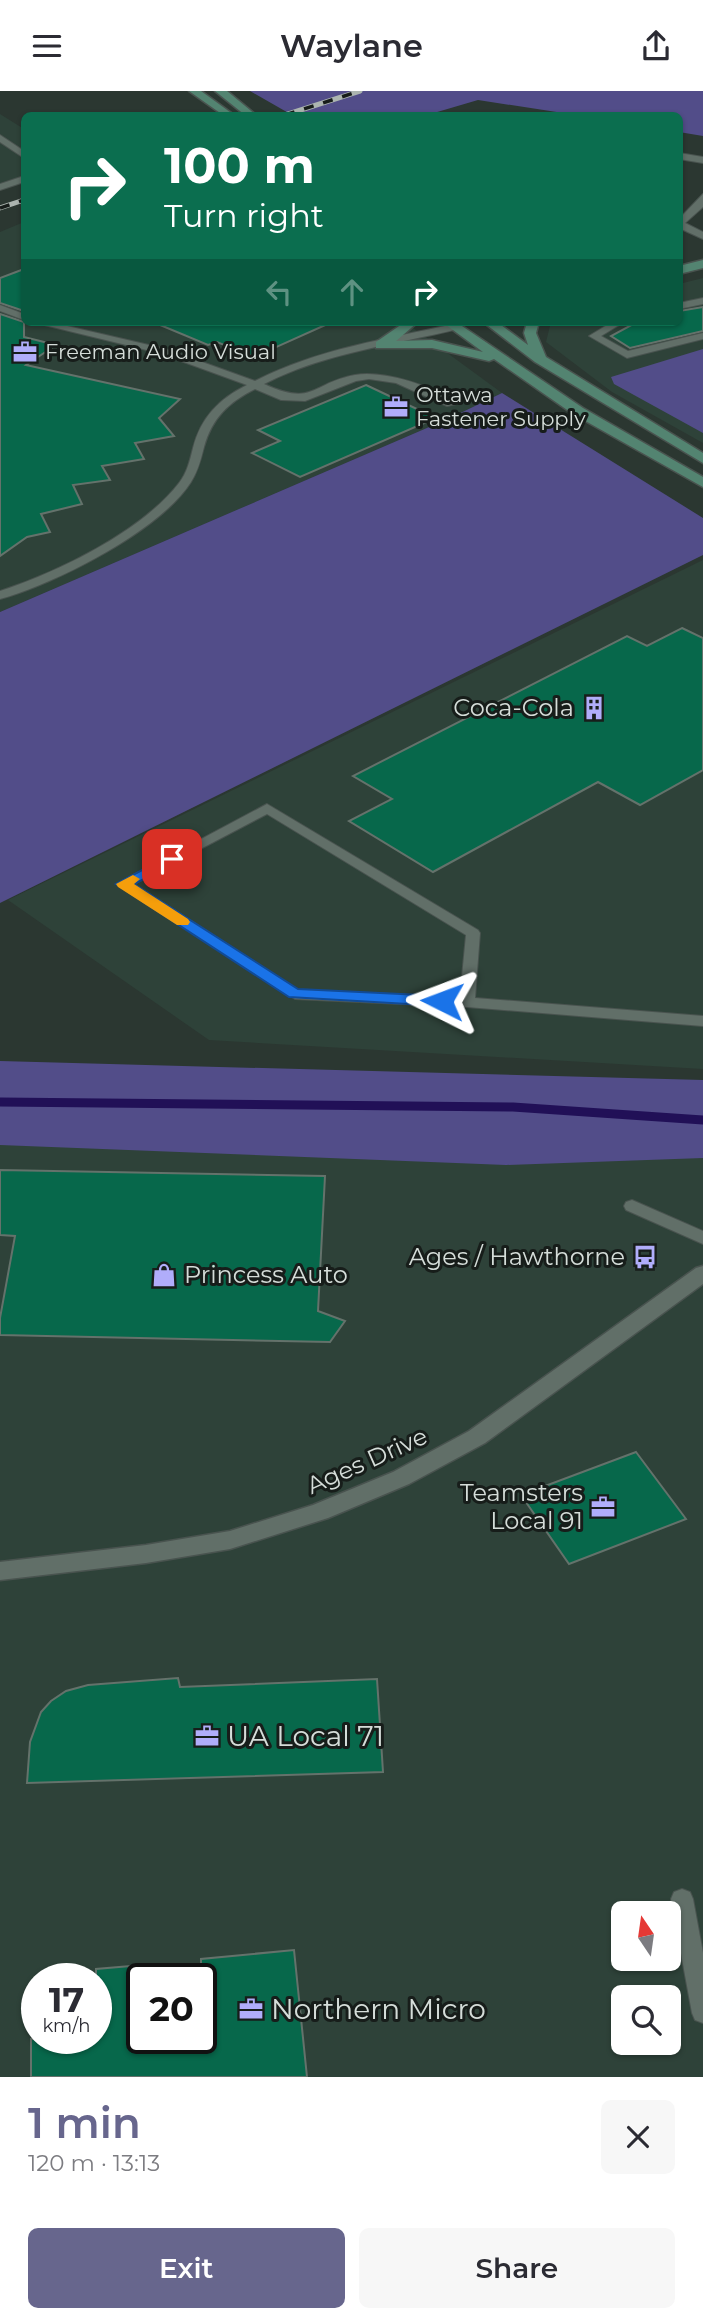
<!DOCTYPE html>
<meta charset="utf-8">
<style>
body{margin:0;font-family:Montserrat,sans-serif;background:#f7f7f7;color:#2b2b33;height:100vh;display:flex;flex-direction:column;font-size:26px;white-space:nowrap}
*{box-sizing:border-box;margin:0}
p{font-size:23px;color:#7c7c81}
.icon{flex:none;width:38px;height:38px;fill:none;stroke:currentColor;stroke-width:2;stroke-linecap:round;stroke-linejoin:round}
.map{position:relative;height:1986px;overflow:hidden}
.drawer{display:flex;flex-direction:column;background:#fff;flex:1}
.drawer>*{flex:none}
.guide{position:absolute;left:21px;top:21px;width:662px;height:214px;border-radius:10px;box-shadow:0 2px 5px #0004;background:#0b6e4f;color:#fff;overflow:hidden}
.needle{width:46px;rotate:347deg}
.controls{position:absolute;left:611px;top:1810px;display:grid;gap:14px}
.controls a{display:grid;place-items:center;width:70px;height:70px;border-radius:10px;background:#fff;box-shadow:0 2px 5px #0004;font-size:35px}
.speed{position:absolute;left:21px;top:1872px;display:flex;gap:14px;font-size:35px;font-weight:700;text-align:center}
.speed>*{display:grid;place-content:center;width:91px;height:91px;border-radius:50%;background:#fff;box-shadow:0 2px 5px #0004;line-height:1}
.speed small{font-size:18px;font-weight:400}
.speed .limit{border:4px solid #111;border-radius:10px;background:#fff;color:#111}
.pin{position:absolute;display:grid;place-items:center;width:60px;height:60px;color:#fff;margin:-30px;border-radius:14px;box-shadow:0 4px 10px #0006}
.me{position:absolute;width:77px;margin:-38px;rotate:273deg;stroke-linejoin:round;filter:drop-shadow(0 0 5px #0008)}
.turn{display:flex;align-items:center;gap:24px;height:147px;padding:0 28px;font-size:32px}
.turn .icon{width:91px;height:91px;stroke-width:2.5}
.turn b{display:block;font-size:49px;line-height:60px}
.lanes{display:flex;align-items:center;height:66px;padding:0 28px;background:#0003;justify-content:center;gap:35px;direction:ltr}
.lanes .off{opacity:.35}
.round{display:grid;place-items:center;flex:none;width:74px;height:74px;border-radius:10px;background:#f7f7f7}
.summary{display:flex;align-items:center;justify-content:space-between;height:119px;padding:0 28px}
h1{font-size:42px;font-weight:600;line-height:52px;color:#67668d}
.action{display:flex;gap:14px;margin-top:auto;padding:14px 28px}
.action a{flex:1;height:80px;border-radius:10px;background:#67668d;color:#fff;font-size:28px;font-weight:600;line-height:80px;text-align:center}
.action a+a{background:#f7f7f7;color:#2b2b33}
header{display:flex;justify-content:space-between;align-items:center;height:91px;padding:0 28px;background:#fff;font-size:32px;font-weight:600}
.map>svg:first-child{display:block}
</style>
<header><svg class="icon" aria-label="menu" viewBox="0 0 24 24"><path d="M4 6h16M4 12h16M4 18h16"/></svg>Waylane<svg class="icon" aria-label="share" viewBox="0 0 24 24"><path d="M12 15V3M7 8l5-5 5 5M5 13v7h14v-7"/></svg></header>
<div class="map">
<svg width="703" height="1986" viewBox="0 0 703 1986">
<rect width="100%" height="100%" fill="#2b3731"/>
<path fill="#2e4239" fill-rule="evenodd" d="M0 23 24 38V92L0 99Z
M24 131V231H405L502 302 450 327 0 521V141Z
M703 187V352L612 301 546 251 551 231H679V193Z
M703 469V978L209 949 8 809Z
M0 1045 703 1059V1986H0ZM623 1822H668V1867H623ZM37 1888H96V1948H37ZM142 1888H201V1948H142ZM623 1906H668V1951H623Z"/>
<path fill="#524d89" d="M250 0H703V45L679 41V24H576L478 9 427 24H292Z
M703 258V342L614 293 611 286Z
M502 302 703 427V464L0 812V521L450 327Z
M0 970 703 989V1067L506 1074 0 1054Z"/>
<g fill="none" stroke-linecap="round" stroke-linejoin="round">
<path stroke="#211057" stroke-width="9" d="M0 1011 513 1016 703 1029"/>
</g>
<path fill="#07684b" stroke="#64726b" stroke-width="2" d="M24 178V220L0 212V187Z
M703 216V240L630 257 611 245 637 231H679V220Z
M0 223 24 231V246L56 254 26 274 180 308 159 327 174 345 135 352 144 368 102 375 110 389 73 394 82 413 41 423 50 441 27 446 0 465Z
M153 231H332L254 266 217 251 208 254Z
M366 294 436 327 300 386 252 362 280 350 258 339Z
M682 537 703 547V679L640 714 598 691 433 781 349 730 392 708 353 685 627 545 647 555Z
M0 1079 325 1085 318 1220 345 1230 330 1251 0 1244V1227L15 1145 0 1144Z
M636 1361 686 1428 569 1473 521 1404Z
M178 1587 180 1596 377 1588 383 1681 27 1692 30 1651 41 1621 51 1610 66 1600 88 1594Z
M294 1859 307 1986H31V1948H96V1878L142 1874V1948H201V1868Z"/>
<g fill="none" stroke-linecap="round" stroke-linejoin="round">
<g stroke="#49534f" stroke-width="2">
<path id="service" d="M0 44 24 60V67L0 51Z
M679 62 703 66V72L679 68Z
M24 85V91L0 99V93Z
M703 103V116L685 132 703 141V148L679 137V128Z
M703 207V213L679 218V212Z
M0 214 24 223V229L0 220Z
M32 231H50L166 258 255 290C317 258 387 248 454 233L458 234V238C393 254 324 262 264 293 314 316 311 292 355 284 383 279 435 295 456 313L447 315 396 292 369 288 356 290 305 310 281 309 255 298C229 311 212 327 204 356 201 368 198 380 191 391 160 440 55 493 0 508V500C58 481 141 441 179 392 187 382 190 369 193 357 201 326 219 308 247 294L159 262Z
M612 231H624L601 245 628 260 703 242V248L627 267 589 245Z
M267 713 478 839 480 842 475 907 703 925V935L467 916 295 908 117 793ZM267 723 466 844 460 906 298 899 134 793Z
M632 1109 703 1140V1153L626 1119 624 1115 626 1111Z
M682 1798 690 1801 693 1808 703 1862V1932L695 1929 692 1922 671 1808 674 1801Z"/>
</g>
<g stroke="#49534f" stroke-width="3">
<path id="minor" d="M703 1175V1193L485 1352 409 1393 328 1427 230 1458 146 1472 0 1489V1471L146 1454 230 1440 313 1414 393 1381 469 1340 696 1177Z"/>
</g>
<g stroke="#49534f" stroke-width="3">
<path id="secondary" d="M189 0H201L234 24H223Z
M215 0H227L256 24H245Z
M703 169V177L679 183V175Z
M405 231H418L396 250 432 249 483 261 442 231H456L583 317 703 386V396L573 323 494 268 489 270 432 257H376V251Z
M483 231H497L528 254 524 242 527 231H539L536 242 546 266 703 362V372L535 271Z"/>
</g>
<path stroke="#646f6a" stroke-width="2.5" stroke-dasharray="4.5 2" stroke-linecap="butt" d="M568 231 581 232"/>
<use href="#service" fill="#616f68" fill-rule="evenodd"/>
<use href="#minor" fill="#616f68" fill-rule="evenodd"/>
<use href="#secondary" fill="#538471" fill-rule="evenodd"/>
<g stroke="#acb5b0" stroke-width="5">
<path id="rail" d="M285 24 360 0
M0 117 24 109"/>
</g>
<use href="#rail" stroke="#171d1a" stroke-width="3.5" stroke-dasharray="10" stroke-linecap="butt"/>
</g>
<path fill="#1a73e8" stroke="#114b97" stroke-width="2" d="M172 763 179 768 177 771 134 793 298 898 442 905 450 910 442 915 289 906 116 793Z"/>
<path fill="#f59e0b" d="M133 784 140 788 134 793 188 828 190 831 188 834H177L118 796 116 793Z"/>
<defs>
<g id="office-bare" transform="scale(1.89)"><path d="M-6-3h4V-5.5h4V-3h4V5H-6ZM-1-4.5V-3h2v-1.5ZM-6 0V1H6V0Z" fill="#b0adfa" stroke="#171d1a" stroke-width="2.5" paint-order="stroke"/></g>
<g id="building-bare" transform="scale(1.89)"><path d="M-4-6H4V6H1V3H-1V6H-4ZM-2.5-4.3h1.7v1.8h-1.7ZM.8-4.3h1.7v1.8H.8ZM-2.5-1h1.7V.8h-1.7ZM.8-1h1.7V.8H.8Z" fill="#b0adfa" stroke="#171d1a" stroke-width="2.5" paint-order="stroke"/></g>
<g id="bus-bare" transform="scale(1.89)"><path d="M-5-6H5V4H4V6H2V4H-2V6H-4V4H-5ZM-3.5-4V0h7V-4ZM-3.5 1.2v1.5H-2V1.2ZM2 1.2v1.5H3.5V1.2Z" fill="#b0adfa" stroke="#171d1a" stroke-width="2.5" paint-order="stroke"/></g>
<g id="shop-bare" transform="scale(1.89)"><path d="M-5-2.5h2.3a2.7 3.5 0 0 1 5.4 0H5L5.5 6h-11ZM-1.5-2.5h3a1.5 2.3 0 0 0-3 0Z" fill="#b0adfa" stroke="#171d1a" stroke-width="2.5" paint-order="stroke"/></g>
</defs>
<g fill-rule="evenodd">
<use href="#office-bare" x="25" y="261"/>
<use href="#office-bare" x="396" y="316"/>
<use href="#building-bare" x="594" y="617"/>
<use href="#bus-bare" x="645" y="1166"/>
<use href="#shop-bare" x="164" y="1184"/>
<use href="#office-bare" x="603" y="1416"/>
<use href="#office-bare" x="207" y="1645"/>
<use href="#office-bare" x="251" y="1918"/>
</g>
<g text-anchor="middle" stroke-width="6" stroke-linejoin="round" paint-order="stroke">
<g font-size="21" fill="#d5ddd9" stroke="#171d1a" text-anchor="start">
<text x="45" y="268">Freeman Audio Visual</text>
<text x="416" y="311">Ottawa<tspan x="416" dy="24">Fastener Supply</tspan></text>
</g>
<g font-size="24" fill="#d5ddd9" stroke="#171d1a" text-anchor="end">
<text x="574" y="625">Coca-Cola</text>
<text x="625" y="1174">Ages / Hawthorne</text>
<text x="184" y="1192" text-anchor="start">Princess Auto</text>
<text x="583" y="1410">Teamsters<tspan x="583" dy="28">Local 91</tspan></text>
</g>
<g font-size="24" fill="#d5ddd9" stroke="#171d1a">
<text transform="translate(367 1370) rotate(-24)" y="8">Ages Drive</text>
</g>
<g font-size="28" fill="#d5ddd9" stroke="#171d1a" text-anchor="start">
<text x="227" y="1655">UA Local 71</text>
<text x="271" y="1928">Northern Micro</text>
</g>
</g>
</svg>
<div class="controls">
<a><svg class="needle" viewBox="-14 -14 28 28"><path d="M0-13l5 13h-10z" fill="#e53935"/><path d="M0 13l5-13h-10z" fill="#7c7c81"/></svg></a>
<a><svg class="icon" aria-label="search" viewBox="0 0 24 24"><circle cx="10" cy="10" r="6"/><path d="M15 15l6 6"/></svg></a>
</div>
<div class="speed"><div>17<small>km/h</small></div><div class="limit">20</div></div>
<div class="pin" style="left:172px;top:768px;background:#d93025"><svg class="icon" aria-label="arrive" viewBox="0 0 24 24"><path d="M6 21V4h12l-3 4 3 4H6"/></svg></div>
<svg class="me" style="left:442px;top:910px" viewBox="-20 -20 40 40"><path d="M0-17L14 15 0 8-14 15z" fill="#1a73e8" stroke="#fff" stroke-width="4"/></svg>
<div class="guide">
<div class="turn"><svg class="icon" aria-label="right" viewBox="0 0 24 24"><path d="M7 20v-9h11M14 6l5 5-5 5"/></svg><div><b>100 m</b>Turn right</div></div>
<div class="lanes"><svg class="icon off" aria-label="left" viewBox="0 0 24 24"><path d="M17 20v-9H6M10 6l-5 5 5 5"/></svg><svg class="icon off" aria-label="ahead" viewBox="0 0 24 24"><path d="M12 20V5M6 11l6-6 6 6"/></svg><svg class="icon" aria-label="right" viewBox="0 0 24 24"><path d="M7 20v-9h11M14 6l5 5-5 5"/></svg></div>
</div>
</div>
<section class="drawer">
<div class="summary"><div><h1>1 min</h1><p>120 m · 13:13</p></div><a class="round"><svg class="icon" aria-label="close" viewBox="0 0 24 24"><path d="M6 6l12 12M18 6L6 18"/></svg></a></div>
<div class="action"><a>Exit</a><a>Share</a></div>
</section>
